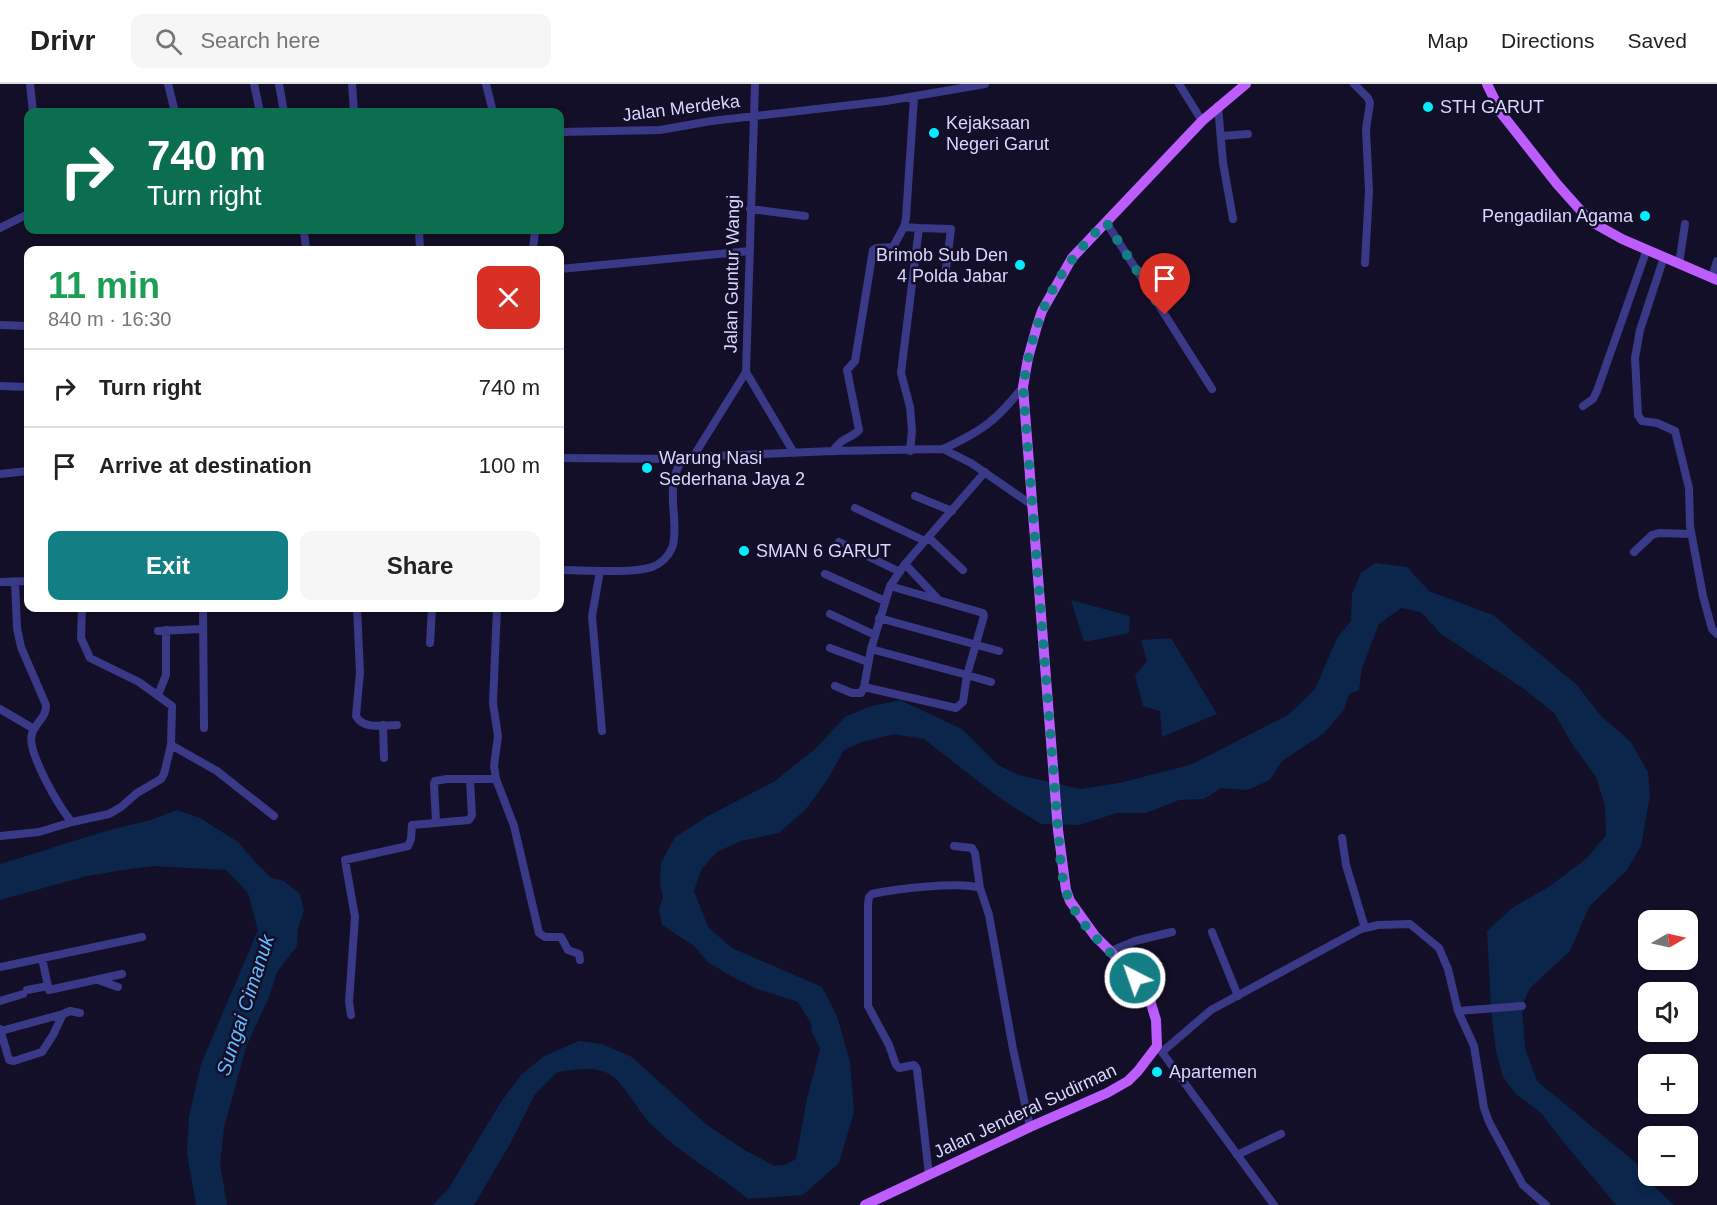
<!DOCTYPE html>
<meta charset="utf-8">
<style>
body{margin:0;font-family:Arial,sans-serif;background:#f6f6f6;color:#222;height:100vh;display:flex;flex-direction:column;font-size:22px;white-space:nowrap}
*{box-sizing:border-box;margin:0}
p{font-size:20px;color:#767676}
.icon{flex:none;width:33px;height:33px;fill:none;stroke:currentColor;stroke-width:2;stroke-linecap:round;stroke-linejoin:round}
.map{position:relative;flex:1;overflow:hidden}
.panel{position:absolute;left:24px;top:162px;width:540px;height:366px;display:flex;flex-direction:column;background:#fff;border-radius:12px;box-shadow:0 3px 9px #0003}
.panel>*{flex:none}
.banner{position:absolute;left:24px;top:24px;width:540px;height:126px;border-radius:12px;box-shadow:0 3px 9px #0003;background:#0b6e4f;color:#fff;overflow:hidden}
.needle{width:39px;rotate:81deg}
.fabs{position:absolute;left:1638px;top:826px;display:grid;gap:12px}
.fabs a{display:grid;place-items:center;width:60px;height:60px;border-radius:12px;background:#fff;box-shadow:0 3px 9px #0003;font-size:30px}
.pin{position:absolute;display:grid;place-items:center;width:51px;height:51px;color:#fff;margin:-62px -26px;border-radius:50% 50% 50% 0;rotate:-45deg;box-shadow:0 0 6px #0007}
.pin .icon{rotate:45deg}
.me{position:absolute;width:66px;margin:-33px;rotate:319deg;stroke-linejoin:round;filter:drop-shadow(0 0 4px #0008)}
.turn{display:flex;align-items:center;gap:21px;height:126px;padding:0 24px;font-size:27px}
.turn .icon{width:78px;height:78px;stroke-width:2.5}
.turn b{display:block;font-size:42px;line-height:51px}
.round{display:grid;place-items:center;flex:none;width:63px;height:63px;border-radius:12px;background:#f6f6f6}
.overview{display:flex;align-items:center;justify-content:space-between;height:102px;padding:0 24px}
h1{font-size:36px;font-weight:800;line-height:45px;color:#1e9e55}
.action{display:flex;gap:12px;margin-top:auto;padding:12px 24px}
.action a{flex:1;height:69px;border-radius:12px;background:#147e85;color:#fff;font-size:24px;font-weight:800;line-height:69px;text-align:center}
.action a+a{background:#f6f6f6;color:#222}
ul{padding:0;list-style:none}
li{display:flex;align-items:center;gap:18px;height:78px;padding:0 24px;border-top:2px solid #e0e0e0}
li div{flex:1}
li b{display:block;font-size:22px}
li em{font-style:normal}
header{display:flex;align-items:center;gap:36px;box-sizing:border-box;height:84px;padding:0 30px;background:#fff;border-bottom:2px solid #e0e0e0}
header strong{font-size:28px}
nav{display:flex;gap:33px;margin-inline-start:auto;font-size:21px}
.search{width:420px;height:54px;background:#f6f6f6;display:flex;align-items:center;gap:15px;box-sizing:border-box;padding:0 21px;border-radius:12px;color:#767676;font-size:22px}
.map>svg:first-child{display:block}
</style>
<header>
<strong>Drivr</strong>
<div class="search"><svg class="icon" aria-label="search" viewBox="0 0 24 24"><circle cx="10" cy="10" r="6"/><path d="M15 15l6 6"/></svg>Search here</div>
<nav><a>Map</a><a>Directions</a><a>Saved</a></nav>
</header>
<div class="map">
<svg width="1717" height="1121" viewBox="0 0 1717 1121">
<rect width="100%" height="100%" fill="#130f28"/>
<path fill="#0b254b" d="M1375 479 1407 483 1429 507 1493 531 1577 601 1601 632 1630 657 1648 688 1650 711 1641 762 1627 786 1589 823 1570 867 1530 904 1522 922 1525 964 1537 997 1636 1079 1657 1105 1674 1121H1616L1561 1055 1541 1029 1515 1009 1503 993 1496 967 1491 924 1487 847 1512 824 1550 802 1587 774 1606 751 1605 722 1596 693 1570 657 1555 630 1524 605 1441 550 1421 528 1401 524 1379 540 1362 584 1359 606 1349 610 1344 626 1323 650 1282 677 1270 696 1247 706 1221 704 1204 715 1179 716 1146 729H1117L1079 741 1041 740 1001 715 924 655 894 650 862 658 844 666 828 695 806 725 779 749 741 757 717 768 701 786 694 807 708 843 732 864 822 903 837 932 850 978 854 1028 839 1079 803 1111 748 1115C717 1089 682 1071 653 1042 639 1029 627 1003 612 992 597 981 574 986 557 988L535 1010 510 1060 474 1121H432L447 1107 501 1018 521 991 544 972 579 957 602 960 632 973 707 1041 746 1067 775 1082 785 1081 796 1075 807 1014 820 965 811 946 812 941 798 918 757 905 731 892 708 878 694 862 662 841 659 825 663 813 660 801 661 779 675 753 708 732 775 697 815 665 845 633 868 623 900 616 962 645 998 681 1019 691 1080 705 1119 699 1190 681 1288 631 1315 605 1337 554 1351 537 1352 510 1361 489Z
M1071 516 1130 532 1129 549 1084 558Z
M1171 554 1217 630 1162 653 1160 627 1143 622 1135 591 1147 578 1141 556Z
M177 726 200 734 238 758 255 778 272 794 284 797 300 810 304 827 298 844 297 862 277 888 269 913 246 963 224 1044 220 1080 227 1121H196L187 1069 189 1033 201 980 258 846 248 809 226 786 154 782 123 786 87 792 0 816V780L113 745 151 736Z"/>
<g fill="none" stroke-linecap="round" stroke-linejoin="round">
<path stroke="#3a3988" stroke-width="8" d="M30 0 33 28
M168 0 175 28
M254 0 260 28
M279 0 284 28
M352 0 354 28
M486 0 493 28
M755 0 746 288 794 369
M1179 0 1202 37
M1354 0 1368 14 1370 19 1366 45 1369 107 1365 179
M1218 22 1223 79 1233 135
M560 48 660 46 711 37 886 17 985 0
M1221 52 1248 50
M750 125 805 132
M1106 138 1212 305
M904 143 919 144 901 289 910 323 912 347 910 367
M0 144 28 130
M919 144 951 145 945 192
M304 146 306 166
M419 146 420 166
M533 166 535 146
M1664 173 1640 246 1635 274 1638 331 1642 337 1657 339 1675 347 1689 404 1690 442 1703 512 1712 545 1717 550
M1679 180 1685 140
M560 185 750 167
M1712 193 1717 177
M0 241 28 242
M0 302 28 303
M1583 322 1593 315 1597 307 1647 165
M943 365C982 347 996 337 1023 303
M833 367C843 352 851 355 859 346L847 286 855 277 873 166 876 164 893 163 904 143 906 134 914 13
M693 373 746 288
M560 374 682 375
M0 390 28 387
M915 412 952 427
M855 424 925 457
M929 454 963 486
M839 458 900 488
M1634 468 1652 451 1659 449 1691 450
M905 480 937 514
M560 486C583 486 631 490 652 483 660 480 668 473 672 464 676 454 674 443 674 432 672 411 671 394 682 375L693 373 833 367 943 365 971 379 1032 421
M600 487 592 532 602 647
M825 490 885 517
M0 498 28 497
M15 498 17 544 21 563 46 621C47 633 35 639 32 650 26 666 60 726 72 738
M890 502 983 529 984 532 967 591 871 565 890 502 905 480 985 388
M203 524 204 644
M357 524 360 588 356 632C363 646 384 641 397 641
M497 524 493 619 498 652 494 682 496 695 514 742 539 849 545 853H561L568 866 579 870 580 876
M830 530 875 551
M879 534 999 567
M158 547 203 545
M430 559 432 524
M830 564 868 578
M871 565 864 603 956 624 963 618 967 591 991 598
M835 602 852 609H861L864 603
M158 611 166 591V546
M0 625 34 645
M383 641 384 674
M171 661 217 687 274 732
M436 738 434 700 435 697 447 695H496
M0 752 39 748 72 738 109 730 121 723 137 709 161 695 164 690 171 661 172 622 139 598 90 574 81 554 82 524
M1342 754 1346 781 1365 844
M954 762 972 764 975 769 980 804
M1212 848 1238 912
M1111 867 1135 857 1172 848
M0 883 142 853
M98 896 118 903
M48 902 49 906 122 890
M27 906 48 902 42 874
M0 917 23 910
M1458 927 1522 922
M63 930 70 927 80 929
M351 931 349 918 355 833 345 776 408 762 411 755 412 741 469 736 472 731 470 696
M0 945 9 976 14 977 42 968 53 951 63 930 1 947
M1159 964 1274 1121
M1162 968 1211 926 1361 845 1378 841 1410 840 1439 864 1448 885 1458 927 1474 962 1484 1024 1489 1038 1523 1101 1546 1121
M1237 1071 1281 1050
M929 1091 917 985 914 981 899 984 896 981 889 961 868 922V820L869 813 872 810C894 805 961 797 980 804L989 831 1013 965 1030 1043"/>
<path stroke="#bd5dff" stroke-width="10" d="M1487 0 1501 29 1557 100 1590 137 1622 155 1717 196
M865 1121 1030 1043 1107 1009 1128 997 1138 987 1157 962 1156 936 1149 913 1126 883 1095 852 1070 817 1066 806 1058 746 1023 303 1028 274 1037 242 1042 227 1072 174 1202 37 1246 0"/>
</g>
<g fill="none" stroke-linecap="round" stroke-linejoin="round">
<path stroke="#147e85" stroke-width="10" stroke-dasharray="0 18" d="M1135 894C1112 868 1076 841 1066 807 1060 788 1060 766 1058 746L1023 303C1034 232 1054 188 1106 138L1165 231"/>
</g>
<g fill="#02eeff" stroke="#130f28" stroke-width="2">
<circle cx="1428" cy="23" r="6"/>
<circle cx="934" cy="49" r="6"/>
<circle cx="1645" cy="132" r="6"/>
<circle cx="1020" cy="181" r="6"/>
<circle cx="647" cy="384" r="6"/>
<circle cx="744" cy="467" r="6"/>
<circle cx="1157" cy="988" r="6"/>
</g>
<g text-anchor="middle" stroke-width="5" stroke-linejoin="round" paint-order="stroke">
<g font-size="18" fill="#d9d6ff" stroke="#130f28" text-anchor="start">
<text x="1440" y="29">STH GARUT</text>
<text x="946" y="45">Kejaksaan<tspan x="946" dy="21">Negeri Garut</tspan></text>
<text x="1633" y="138" text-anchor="end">Pengadilan Agama</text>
<text x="1008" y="177" text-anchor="end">Brimob Sub Den<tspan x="1008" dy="21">4 Polda Jabar</tspan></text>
<text x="659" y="380">Warung Nasi<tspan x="659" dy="21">Sederhana Jaya 2</tspan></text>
<text x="756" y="473">SMAN 6 GARUT</text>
<text x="1169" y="994">Apartemen</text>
</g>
<g font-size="18" fill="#d9d6ff" stroke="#130f28">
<text transform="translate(681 24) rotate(-7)" y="6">Jalan Merdeka</text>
<text transform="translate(732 190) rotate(-89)" y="6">Jalan Guntur Wangi</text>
<text transform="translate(1025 1027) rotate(-25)" y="6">Jalan Jenderal Sudirman</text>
</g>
<g font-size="20" font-style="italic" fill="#64bcff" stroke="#130f28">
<text transform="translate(245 921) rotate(-72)" y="7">Sungai Cimanuk</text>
</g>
</g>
</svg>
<div class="fabs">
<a><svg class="needle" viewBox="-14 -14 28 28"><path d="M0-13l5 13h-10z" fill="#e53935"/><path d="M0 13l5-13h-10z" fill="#767676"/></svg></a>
<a><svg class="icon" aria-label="sound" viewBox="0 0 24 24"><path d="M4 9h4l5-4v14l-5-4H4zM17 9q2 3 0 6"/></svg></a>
<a>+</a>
<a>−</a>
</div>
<div class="pin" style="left:1165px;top:231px;background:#d93025"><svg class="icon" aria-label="arrive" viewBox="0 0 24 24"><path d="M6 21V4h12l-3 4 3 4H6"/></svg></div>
<svg class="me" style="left:1135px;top:894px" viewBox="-20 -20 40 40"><circle r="17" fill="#147e85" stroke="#fff" stroke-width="3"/><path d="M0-11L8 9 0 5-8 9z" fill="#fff"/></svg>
<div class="banner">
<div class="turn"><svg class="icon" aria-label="right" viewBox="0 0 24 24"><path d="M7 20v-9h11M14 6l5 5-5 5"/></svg><div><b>740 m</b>Turn right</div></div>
</div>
<section class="panel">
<div class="overview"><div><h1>11 min</h1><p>840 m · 16:30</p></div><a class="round" style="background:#d93025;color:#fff"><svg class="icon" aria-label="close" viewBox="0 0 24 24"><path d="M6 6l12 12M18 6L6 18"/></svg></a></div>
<ul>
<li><svg class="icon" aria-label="right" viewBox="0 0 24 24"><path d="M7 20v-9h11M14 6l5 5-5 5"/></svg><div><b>Turn right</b></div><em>740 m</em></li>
<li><svg class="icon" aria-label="arrive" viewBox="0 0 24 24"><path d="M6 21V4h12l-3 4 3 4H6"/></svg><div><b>Arrive at destination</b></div><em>100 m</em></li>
</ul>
<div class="action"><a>Exit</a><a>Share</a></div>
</section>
</div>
